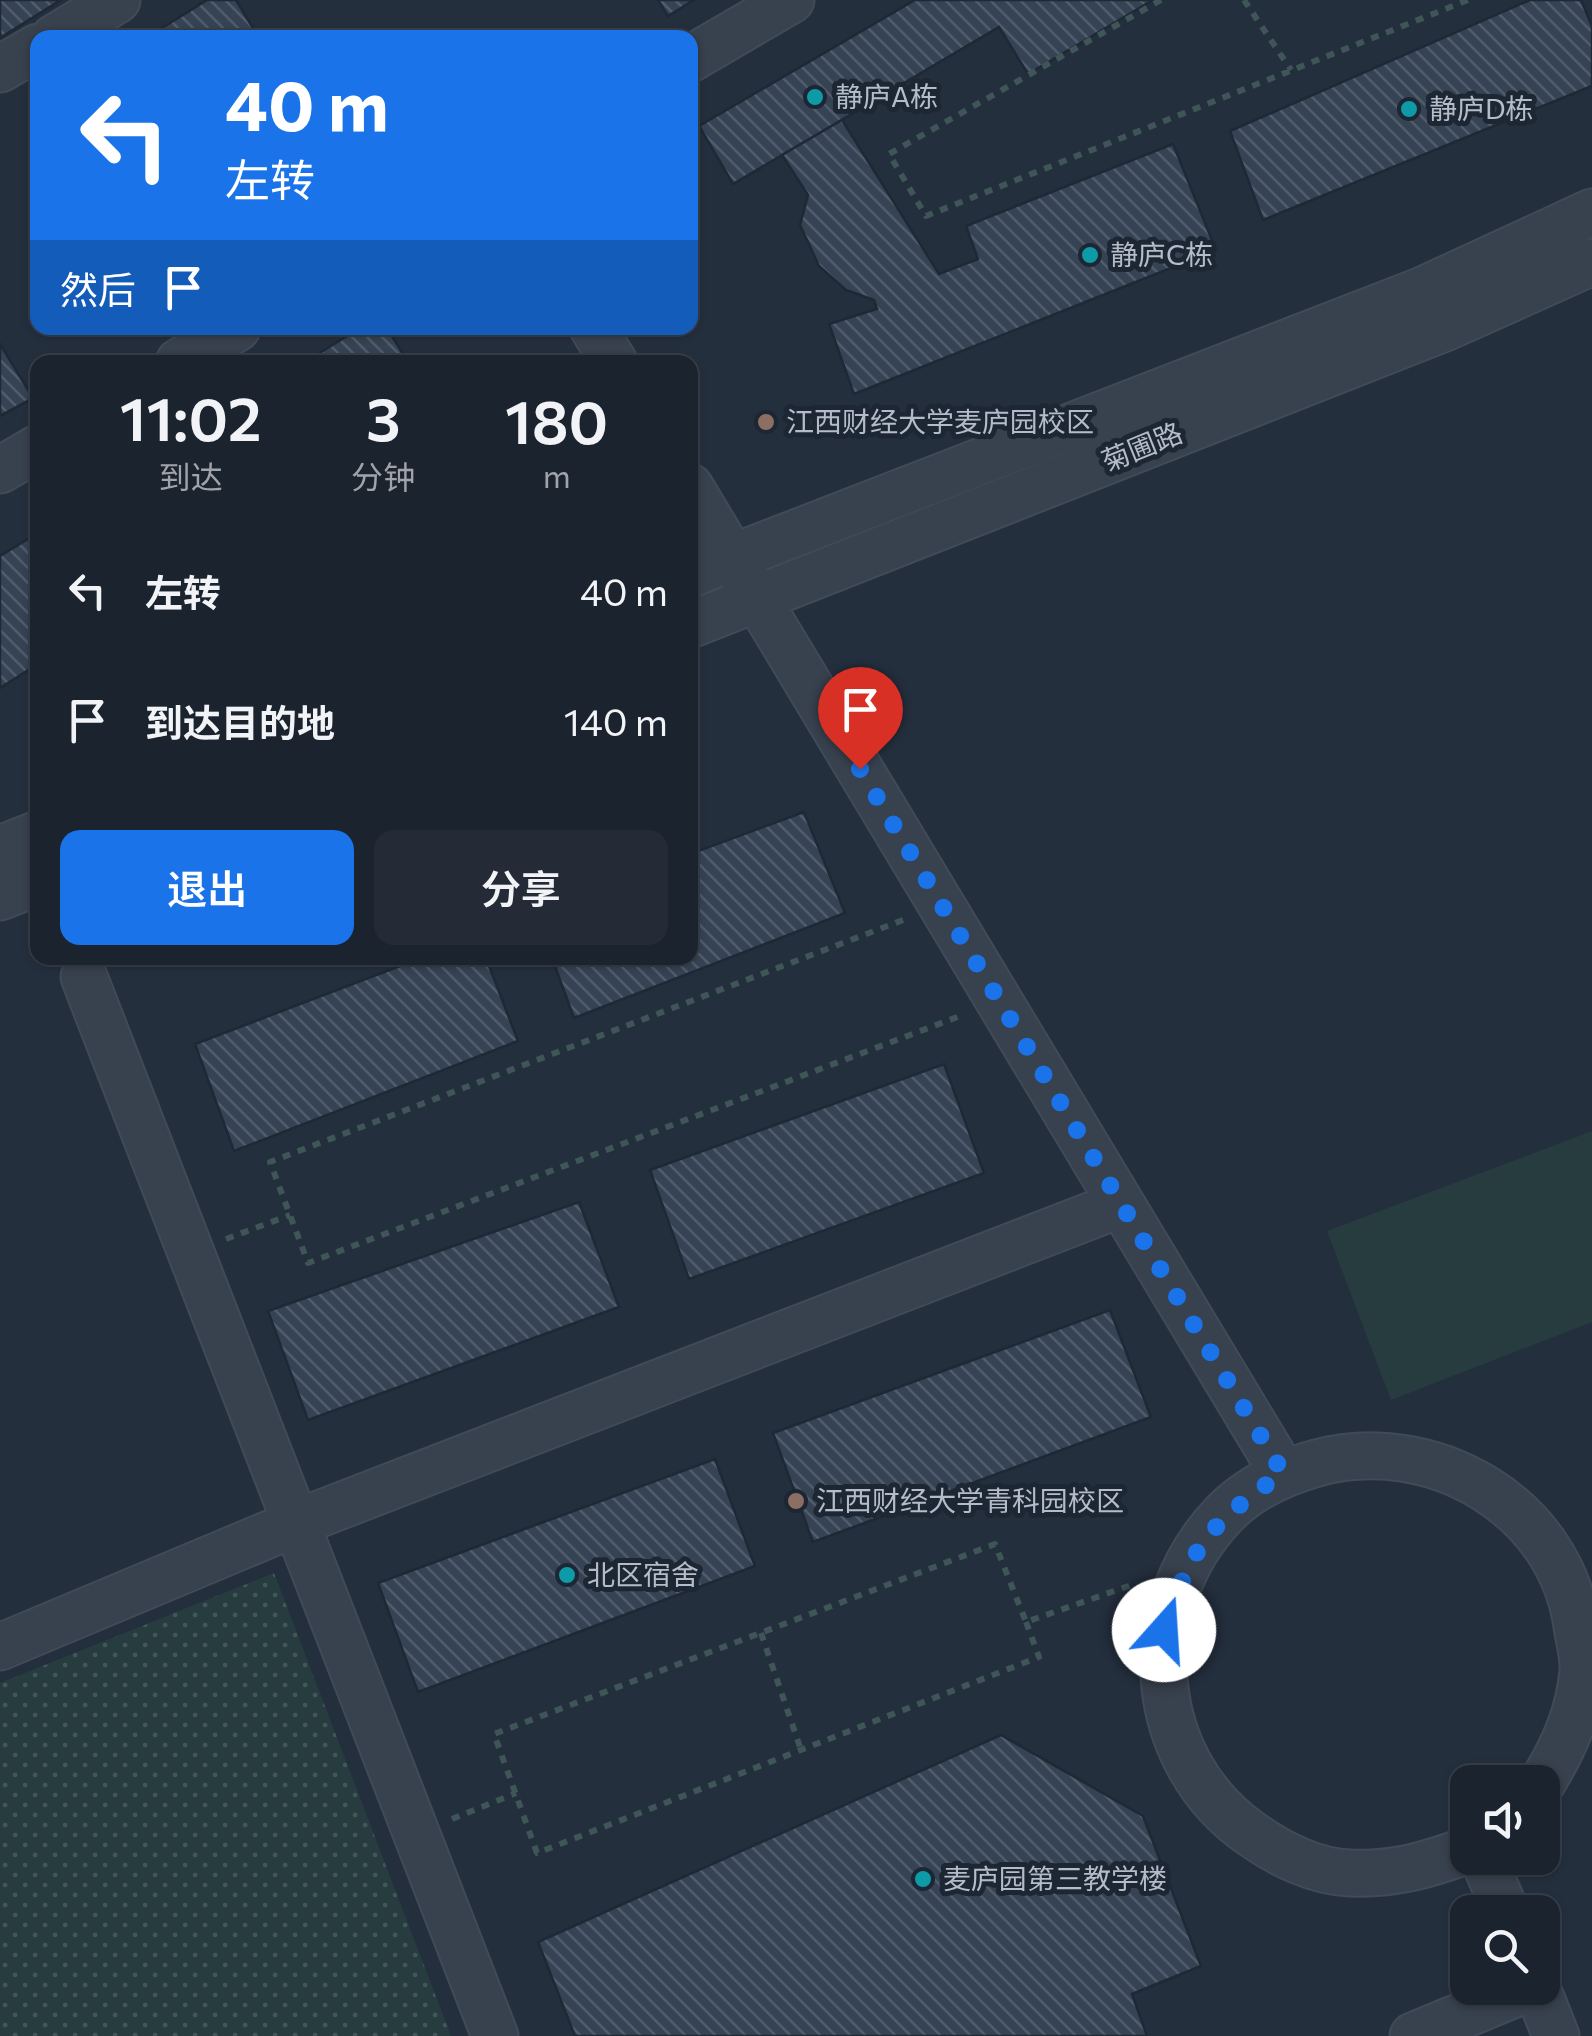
<!DOCTYPE html>
<html lang="zh">
<meta charset="utf-8">
<style>
body{margin:0;font-family:Commissioner,"Noto Sans SC",sans-serif;background:#242b36;color:#f1f3f6;height:100vh;display:flex;flex-direction:column;font-size:38px;white-space:nowrap}
*{box-sizing:border-box;margin:0}
p{font-size:32px;color:#a0a4aa}
.icon{flex:none;width:55px;height:55px;fill:none;stroke:currentColor;stroke-width:2;stroke-linecap:round;stroke-linejoin:round}
.map{position:relative;flex:1;overflow:hidden}
.side{position:absolute;left:30px;top:355px;width:668px;height:610px;display:flex;flex-direction:column;background:#1b232e;border-radius:20px;box-shadow:0 2px 8px #0004,0 0 0 2px #39404a}
.side>*{flex:none}
.top-card{position:absolute;left:30px;top:30px;width:668px;height:305px;border-radius:20px;box-shadow:0 2px 8px #0004,0 0 0 2px #39404a;background:#1a73e8;color:#fff;overflow:hidden}
.controls{position:absolute;left:1450px;top:1765px;display:grid;gap:20px}
.controls a{display:grid;place-items:center;width:110px;height:110px;border-radius:20px;background:#1b232e;box-shadow:0 2px 8px #0004,0 0 0 2px #39404a;font-size:50px}
.pin{position:absolute;display:grid;place-items:center;width:85px;height:85px;color:#fff;margin:-102px -42px;border-radius:50% 50% 50% 0;rotate:-45deg;box-shadow:0 0 10px #0007}
.pin .icon{rotate:45deg}
.me{position:absolute;width:110px;margin:-55px;rotate:19deg;stroke-linejoin:round;filter:drop-shadow(0 0 8px #0008)}
.turn{display:flex;align-items:center;gap:35px;height:210px;padding:0 30px;font-size:45px}
.turn .icon{width:130px;height:130px;stroke-width:2.5}
.turn b{display:block;font-size:70px;line-height:85px}
.then{display:flex;align-items:center;height:95px;padding:0 30px;background:#0003;gap:20px;font-size:38px}
.eta{display:flex;justify-content:space-evenly;align-items:center;height:170px;text-align:center}
.eta b{font-size:60px;font-weight:600;line-height:70px}
.action{display:flex;gap:20px;margin-top:auto;padding:20px 30px}
.action a{flex:1;height:115px;border-radius:20px;background:#1a73e8;color:#fff;font-size:40px;font-weight:600;line-height:115px;text-align:center}
.action a+a{background:#242b36;color:#f1f3f6}
ul{padding:0;list-style:none}
li{display:flex;align-items:center;gap:30px;height:130px;padding:0 30px}
li div{flex:1}
li b{display:block;font-size:38px}
li em{font-style:normal}
.map>svg:first-child{display:block}
</style>
<div class="map">
<svg width="1592" height="2036" viewBox="0 0 1592 2036">
<defs>
<pattern id="grass-dots" width="8" height="8" patternUnits="userSpaceOnUse" patternTransform="scale(2.5)"><rect width="8" height="8" fill="#263c3f"/><path d="M2 2h.1M6 6h.1" fill="none" stroke="#435659" stroke-width="1.8" stroke-linecap="round"/></pattern>
<pattern id="building-back-hatch" width="6" height="6" patternUnits="userSpaceOnUse" patternTransform="scale(2.5)"><rect width="6" height="6" fill="#364354"/><path d="M-1 5l2 2M0 0l6 6M5-1l2 2" fill="none" stroke="#515c6b"/></pattern>
</defs>
<rect width="100%" height="100%" fill="#242f3e"/>
<path fill="url(#grass-dots)" d="M274 1573 451 2036H0V1683Z"/>
<path fill="#263c3f" d="M1592 1131V1322L1391 1400 1327 1231Z"/>
<path fill="url(#building-back-hatch)" stroke="#1f2835" stroke-width="2.5" d="M0 0H61L0 38Z
M207 0H236L259 38H146Z
M658 0H694L668 16Z
M915 0H1153L1028 74 999 27 733 184 699 126Z
M1530 0H1581L1592 26V86L1263 220 1230 131Z
M842 120 939 274 978 259 966 226 1173 144 1216 250 854 394 829 324 877 309 874 300 846 290 819 266 800 225 808 195 782 155Z
M360 328H387L408 362H305Z
M0 344 33 398 0 416Z
M38 533V664L0 688V556Z
M804 812 845 913 574 1018 552 958H690V854Z
M421 958H486L518 1041 234 1151 195 1044Z
M944 1064 984 1173 689 1279 650 1170Z
M579 1202 619 1307 308 1420 268 1311Z
M1110 1310 1151 1417 813 1542 773 1433Z
M715 1459 755 1566 418 1692 378 1583Z
M1001 1735 1143 1816 1201 1966 1132 1994 1147 2036H575L538 1942Z"/>
<g fill="none" stroke-linecap="round" stroke-linejoin="round">
<g stroke="#414a57" stroke-width="49">
<path id="minor" d="M54 38 117 0
M690 59 791 0
M0 69 38 47
M593 328 614 362
M179 362 237 328
M0 470 38 448
M690 487 1283 1473
M690 574 1423 290 1592 212
M690 625 1447 327 1592 262
M0 849 38 834
M0 897 38 882
M84 977 495 2036
M0 1647 296 1523 1121 1204
M1468 1850C1428 1865 1393 1875 1350 1873 1316 1872 1280 1854 1253 1835 1145 1761 1134 1607 1225 1513 1250 1488 1284 1472 1317 1463 1431 1432 1560 1505 1577 1626 1579 1640 1584 1657 1583 1671 1579 1714 1564 1747 1542 1783
M1483 1858 1506 1912
M1537 1988 1556 2036
M1413 2036 1529 1988"/>
</g>
<path stroke="#3f5557" stroke-width="6" stroke-dasharray="8 8" stroke-linecap="butt" d="M1161 0 889 154 926 216 1468 0
M1244 0 1291 70
M903 920 270 1162 308 1263 960 1016
M226 1239 290 1215
M1026 1622 1039 1657 537 1853 494 1734 995 1544 1026 1622 1137 1583
M761 1633 801 1750
M452 1819 516 1793"/>
<use href="#minor" stroke="#38414e" stroke-width="45"/>
</g>
<g fill="none" stroke-linecap="round" stroke-linejoin="round">
<path stroke="#1a73e8" stroke-width="18" stroke-dasharray="0 32.4" d="M860 769 1283 1473C1208 1525 1193 1544 1164 1630"/>
</g>
<g fill="#0f9aa8" stroke="#1d2633" stroke-width="4">
<circle cx="815" cy="97" r="10"/>
<circle cx="1409" cy="109" r="10"/>
<circle cx="1090" cy="255" r="10"/>
<circle cx="567" cy="1575" r="10"/>
<circle cx="923" cy="1879" r="10"/>
</g>
<g fill="#8d6e63" stroke="#1d2633" stroke-width="4">
<circle cx="766" cy="422" r="10"/>
<circle cx="796" cy="1501" r="10"/>
</g>
<g text-anchor="middle" stroke-width="10" stroke-linejoin="round" paint-order="stroke">
<g font-size="28" fill="#b4bcc9" stroke="#1d2633" text-anchor="start">
<text x="835" y="107">静庐A栋</text>
<text x="1429" y="119">静庐D栋</text>
<text x="1110" y="265">静庐C栋</text>
<text x="786" y="432">江西财经大学麦庐园校区</text>
<text x="816" y="1511">江西财经大学青科园校区</text>
<text x="587" y="1585">北区宿舍</text>
<text x="943" y="1889">麦庐园第三教学楼</text>
</g>
<g font-size="28" fill="#b4bcc9" stroke="#1d2633">
<text transform="translate(1142 447) rotate(-22)" y="10">菊圃路</text>
</g>
</g>
</svg>
<div class="controls">
<a><svg class="icon" aria-label="sound" viewBox="0 0 24 24"><path d="M4 9h4l5-4v14l-5-4H4zM17 9q2 3 0 6"/></svg></a>
<a><svg class="icon" aria-label="search" viewBox="0 0 24 24"><circle cx="10" cy="10" r="6"/><path d="M15 15l6 6"/></svg></a>
</div>
<div class="pin" style="left:860px;top:769px;background:#d93025"><svg class="icon" aria-label="arrive" viewBox="0 0 24 24"><path d="M6 21V4h12l-3 4 3 4H6"/></svg></div>
<svg class="me" style="left:1164px;top:1630px" viewBox="-20 -20 40 40"><circle r="19" fill="#fff"/><path d="M0-13L10 11 0 6-10 11z" fill="#1a73e8"/></svg>
<div class="top-card">
<div class="turn"><svg class="icon" aria-label="left" viewBox="0 0 24 24"><path d="M17 20v-9H6M10 6l-5 5 5 5"/></svg><div><b>40 m</b>左转</div></div>
<div class="then">然后<svg class="icon" aria-label="arrive" viewBox="0 0 24 24"><path d="M6 21V4h12l-3 4 3 4H6"/></svg></div>
</div>
<section class="side">
<div class="eta">
<div><b>11:02</b><p>到达</p></div>
<div><b>3</b><p>分钟</p></div>
<div><b>180</b><p>m</p></div>
</div>
<ul>
<li><svg class="icon" aria-label="left" viewBox="0 0 24 24"><path d="M17 20v-9H6M10 6l-5 5 5 5"/></svg><div><b>左转</b></div><em>40 m</em></li>
<li><svg class="icon" aria-label="arrive" viewBox="0 0 24 24"><path d="M6 21V4h12l-3 4 3 4H6"/></svg><div><b>到达目的地</b></div><em>140 m</em></li>
</ul>
<div class="action"><a>退出</a><a>分享</a></div>
</section>
</div>
